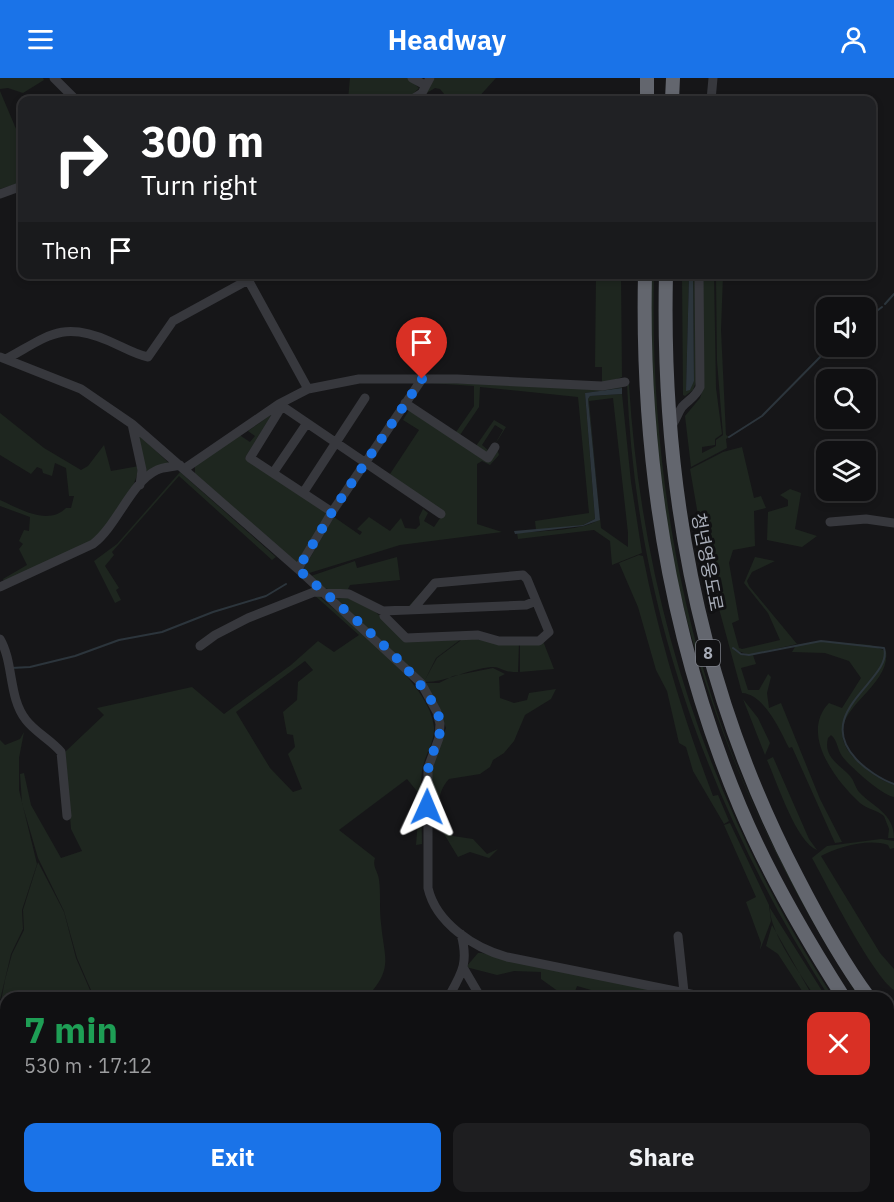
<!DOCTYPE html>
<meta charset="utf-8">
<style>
body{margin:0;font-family:"IBM Plex Sans","Noto Sans KR",sans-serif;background:#1e1e20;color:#f1f3f6;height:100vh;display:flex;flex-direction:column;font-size:22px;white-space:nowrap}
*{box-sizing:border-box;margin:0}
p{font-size:20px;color:#9c9d9f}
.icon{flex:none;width:33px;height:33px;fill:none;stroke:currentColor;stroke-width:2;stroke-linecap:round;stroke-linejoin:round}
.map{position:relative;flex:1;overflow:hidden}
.details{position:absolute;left:0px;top:914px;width:894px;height:212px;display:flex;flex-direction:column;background:#101012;border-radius:18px 18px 0 0;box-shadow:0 3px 9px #0003,0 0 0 2px #303032}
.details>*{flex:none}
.banner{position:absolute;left:18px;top:18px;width:858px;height:183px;border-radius:12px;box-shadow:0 3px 9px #0003,0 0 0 2px #303032;background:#202124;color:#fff;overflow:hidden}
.tools{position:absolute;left:816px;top:219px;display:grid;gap:12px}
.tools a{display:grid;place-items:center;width:60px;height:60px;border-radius:12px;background:#101012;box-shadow:0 3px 9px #0003,0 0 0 2px #303032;font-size:30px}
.pin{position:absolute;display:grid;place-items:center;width:51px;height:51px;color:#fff;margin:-62px -26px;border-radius:50% 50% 50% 0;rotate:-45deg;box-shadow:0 0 6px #0007}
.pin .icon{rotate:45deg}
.me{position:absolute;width:66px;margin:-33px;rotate:1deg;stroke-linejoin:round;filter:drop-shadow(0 0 4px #0008)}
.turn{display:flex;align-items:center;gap:21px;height:126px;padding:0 24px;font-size:27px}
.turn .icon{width:78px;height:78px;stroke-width:2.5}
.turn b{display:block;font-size:42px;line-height:51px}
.then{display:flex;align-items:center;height:57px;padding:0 24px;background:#0003;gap:12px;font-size:22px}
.round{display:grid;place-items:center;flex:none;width:63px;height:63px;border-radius:12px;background:#1e1e20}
.overview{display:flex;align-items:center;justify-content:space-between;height:102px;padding:0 24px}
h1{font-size:36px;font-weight:700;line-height:45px;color:#1e9e55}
.action{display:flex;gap:12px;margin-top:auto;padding:12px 24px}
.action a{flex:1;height:69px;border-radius:12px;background:#1a73e8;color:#fff;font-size:24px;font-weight:700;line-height:69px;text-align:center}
.action a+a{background:#1e1e20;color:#f1f3f6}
header{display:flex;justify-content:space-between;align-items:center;height:78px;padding:0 24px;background:#1a73e8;color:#fff;font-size:27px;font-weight:700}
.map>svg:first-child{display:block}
</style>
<header><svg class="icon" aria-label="menu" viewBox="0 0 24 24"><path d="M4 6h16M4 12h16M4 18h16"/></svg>Headway<svg class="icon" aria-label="person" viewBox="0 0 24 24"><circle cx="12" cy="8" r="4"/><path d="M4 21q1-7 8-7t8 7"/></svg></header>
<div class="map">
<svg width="894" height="1124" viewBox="0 0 894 1124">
<rect width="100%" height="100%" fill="#161618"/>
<path fill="#1e261f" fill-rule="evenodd" d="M0 0H43L44 2 23 15 8 10 0 11Z
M350 0H408L419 10 407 22H348Z
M435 0H496L476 22H449L440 11 435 10 415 22Z
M0 13 22 65V104L0 111Z
M596 197H621L622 299 602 307V289H595Z
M650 197H654C649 406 690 624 794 807 816 845 840 882 863 919H859C756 762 683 587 659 400 651 332 651 265 650 197Z
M682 197H689L686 313 694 303 693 197H696V304L693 312 685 318 683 317Z
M703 197H714L716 310 722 356 715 361V367L702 369V375L716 368V362L723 357 717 283 716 197H723L721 252 726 357 729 359 726 361 727 370 691 389 685 338 700 320 703 311Z
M430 305 622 307V310L585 315 595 441 583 447 536 452 535 443 589 435 578 319 480 309 479 329 460 357 476 368 494 342 506 349 494 368 503 352 495 347 482 367 489 373 486 376 454 357 474 328V308Z
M627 306 629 307C643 531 711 731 833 919H829C710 733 636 530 627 306Z
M622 316 631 404 642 475 612 487 610 463 594 452 518 461 517 455C535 453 590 453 600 440L588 321 590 318ZM613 320 628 455V469L601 450 589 323Z
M409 332 487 383 497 370 499 377 490 387 482 383 477 386V446L502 454 400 467 306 496 304 490 334 439 360 457 362 454 357 451 369 439 390 453 401 440 405 450 416 451 420 447 419 439 423 431 428 435 424 443 434 449 443 436 390 396 419 352 403 342Z
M0 335 44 370 81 392 88 388 104 367 111 393 139 388C134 417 112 445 90 465L4 503 3 501 27 487 19 471 23 466 19 463 24 452 29 453 30 439 0 428V422C20 431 48 448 66 430H71L74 418H69L66 390 55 385 52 398 43 395 42 391 37 389 31 396 0 377Z
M272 336 245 380 329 436 298 486 195 396V386L238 356 250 364 255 358 248 353Z
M135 353 172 388 146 396Z
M742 369 754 420 761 418 766 430 754 433 755 468 733 472 729 485 739 542 732 545 739 570 742 571 780 562 768 535 744 505 755 479 775 483 752 494 747 503 749 508 797 566 749 577 733 571C739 576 744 579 753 577L756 586 741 590 748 612H759L768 596 771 599 767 615 769 630 781 625 820 721 842 764 835 765 792 669 789 670C780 652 764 616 742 615L706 483 690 391 723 374Z
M180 394 276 479 272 482 179 398 112 474 114 477 105 488 119 510 116 512 121 522 115 525 94 483 117 466Z
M790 411 801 415 795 451 817 458 802 469 767 462 768 434 788 428V422L780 417Z
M639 477 643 478C659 560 684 642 713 718L718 717 729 743 724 746 693 693 686 669 679 665 667 613 656 592 638 529 619 485Z
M397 479 400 502 350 507 348 511 382 529H408L433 501 472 499 432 503 410 529C386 536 373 523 351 516 330 508 328 517 308 499L355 483 357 490Z
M315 515C348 543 431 605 434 649 435 665 424 678 422 693 419 717 422 742 422 766L416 767 420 717 407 701 339 752 375 780C372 789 378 793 379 802 381 816 379 831 381 845 384 880 394 890 367 919H94L77 880 64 833 38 780 22 725 20 696 24 695 31 727 61 780 82 773 71 751 65 674 104 637 97 630 192 609 224 636 291 587 318 563 334 574 359 557 313 516ZM305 583 313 592 298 604 297 622 283 634 287 656 293 657 295 669 288 676 302 711 293 714 270 690 236 634Z
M334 518C364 518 383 540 402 560L460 562 436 580 425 602 437 580 460 563 463 560 519 565 518 594C503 595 501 588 491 589 467 591 446 605 422 604Z
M543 563 554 591 520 594V566Z
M821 563 870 567 886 573C892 614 812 636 855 681 865 691 881 703 894 707V719C883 718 849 688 842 678 837 671 838 663 831 657L828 660C823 679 839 686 850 698 854 702 855 709 859 714 873 729 894 735 894 760H888L889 751 884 738C877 732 867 731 860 725 834 701 800 655 829 625L842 630 861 600 849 583 825 575 792 574 796 567Z
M493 590 505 596 499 599 500 620 514 625 527 622 529 615 556 611 551 621 525 637 514 663 504 675 493 682 490 689 480 696 449 701C433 718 438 742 453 758L473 761 487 776 498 771 489 780 470 774 458 779 441 751 435 727H430V691L446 650 439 632 423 605H439L453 598Z
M743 621 758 640 770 665 765 677Z
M24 654 19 680V712L37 786 22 832 23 851 11 876 0 922V662L5 667 20 661Z
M773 679 809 761 817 772C796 764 777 704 767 682Z
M730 745 769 827 771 843 760 872 761 865 746 824 756 819 724 747Z
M881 761 894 763V770L890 771 888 767C868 760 838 769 821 778L880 875 894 891V912C872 897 827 807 812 780L827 768Z
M38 784 64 834 76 880 93 919 6 920V951L0 929 5 902 12 876 24 852 23 832Z
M770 830 824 916 821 919H815C802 898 769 854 770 830Z
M772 847 813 919H806L778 876 766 868Z
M478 875H482L692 919 643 914H640L639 919H589L591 912 577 908 573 919H566L541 901V894L514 893 497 897 466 889Z
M0 939 6 956V1016L0 1012Z"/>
<path fill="#2c353c" d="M689 197H693L694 303 690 312 686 313Z
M622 310V316L590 318 588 321 600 442 583 448 515 456 514 453 583 447 595 441 585 315Z"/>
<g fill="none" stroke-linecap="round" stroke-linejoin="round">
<path stroke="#2c353c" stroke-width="2" d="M885 226 894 216
M866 241 882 229
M729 359 762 338 831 268
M733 570 741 576 749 577 821 563 884 570C894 601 811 633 856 681 865 691 882 702 894 706
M11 590 30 589 75 578 119 562 162 554 213 534 266 518 286 506
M97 1119 102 1124
M664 1119 675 1124
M320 1124 337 1119"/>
<path stroke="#37383d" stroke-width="9" d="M54 0 76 22
M412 0 425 7
M411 22 422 15 430 0
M711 22 713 0
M0 116 22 108
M246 198 308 311
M0 279 81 311 132 346 298 491 421 605 437 634 440 646 439 660 428 690V810C436 845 474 870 507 879L710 920
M6 281C47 259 61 242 109 263 121 268 136 277 148 279L173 243 248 202
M405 325 488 380 495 369
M279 326 441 436
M282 328 250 380 332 434
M132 346 142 392 140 407
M669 351C676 344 677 336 682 329 689 321 695 320 700 309L699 196
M184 391 279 326 308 311 359 301H457L602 308 625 304
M273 395 307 345
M303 415 365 320
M830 444 866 441 894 445
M298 491 332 434 422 301
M0 509 93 466C117 448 131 404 157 392 163 389 173 389 180 387
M383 533 384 538 406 560 478 557 499 563H539L549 554 527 501 523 497 435 505 413 531
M0 561C14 585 8 619 26 642 35 654 51 662 61 674L67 738
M200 568 215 557 248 540 314 514 349 516 383 533 526 527 536 523
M678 858 684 914
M464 891 481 920
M448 920C462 895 469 885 461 856
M888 1031 894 1039
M3 1034 6 1035
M213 1119 215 1124
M595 1119 598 1124
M398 1124 406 1119
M471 1124 479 1119
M619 1124 623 1119"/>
<path stroke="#63666e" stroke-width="14" d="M647 22V0
M672 22 673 0
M645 196C641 379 669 560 740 729 768 796 805 859 844 920
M666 196C661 406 699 612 797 799 818 840 841 882 869 920
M888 944 894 952
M888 978 894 985"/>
</g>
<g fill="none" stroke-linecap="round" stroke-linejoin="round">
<path stroke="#1a73e8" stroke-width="10" stroke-dasharray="0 18" d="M422 301 332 434 298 491C332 523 434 601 440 644 442 661 432 672 429 687 426 700 427 715 427 729"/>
</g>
<g text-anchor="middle" stroke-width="6" stroke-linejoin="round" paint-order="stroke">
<rect fill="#111113" stroke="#7b7e86" stroke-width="1.5" x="696" y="562" width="24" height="26" rx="4.5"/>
<g font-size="16" font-weight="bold" fill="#a8adb8">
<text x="708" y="581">8</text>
</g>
<g font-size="18" fill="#a8adb8" stroke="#111113">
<text transform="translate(707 484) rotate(79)" y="6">청년영웅도로</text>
</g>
</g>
</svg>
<div class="tools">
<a><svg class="icon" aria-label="sound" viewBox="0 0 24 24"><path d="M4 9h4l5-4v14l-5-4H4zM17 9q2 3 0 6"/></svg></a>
<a><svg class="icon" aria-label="search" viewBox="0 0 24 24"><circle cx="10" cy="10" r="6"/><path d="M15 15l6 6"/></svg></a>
<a><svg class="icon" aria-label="layers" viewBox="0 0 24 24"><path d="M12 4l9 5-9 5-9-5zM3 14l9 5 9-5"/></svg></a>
</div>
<div class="pin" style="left:422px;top:301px;background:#d93025"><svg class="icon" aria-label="arrive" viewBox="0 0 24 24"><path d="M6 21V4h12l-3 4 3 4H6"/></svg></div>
<svg class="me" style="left:427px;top:729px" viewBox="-20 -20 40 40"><path d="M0-17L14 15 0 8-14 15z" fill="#1a73e8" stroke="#fff" stroke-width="4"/></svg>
<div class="banner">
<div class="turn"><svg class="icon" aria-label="right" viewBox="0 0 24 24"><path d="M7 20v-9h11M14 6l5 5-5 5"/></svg><div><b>300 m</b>Turn right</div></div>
<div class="then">Then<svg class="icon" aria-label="arrive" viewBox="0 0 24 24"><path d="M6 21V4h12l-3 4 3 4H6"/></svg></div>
</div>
<section class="details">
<div class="overview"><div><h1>7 min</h1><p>530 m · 17:12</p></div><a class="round" style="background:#d93025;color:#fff"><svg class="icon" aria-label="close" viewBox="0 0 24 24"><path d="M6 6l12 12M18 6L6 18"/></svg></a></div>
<div class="action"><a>Exit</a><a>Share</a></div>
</section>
</div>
